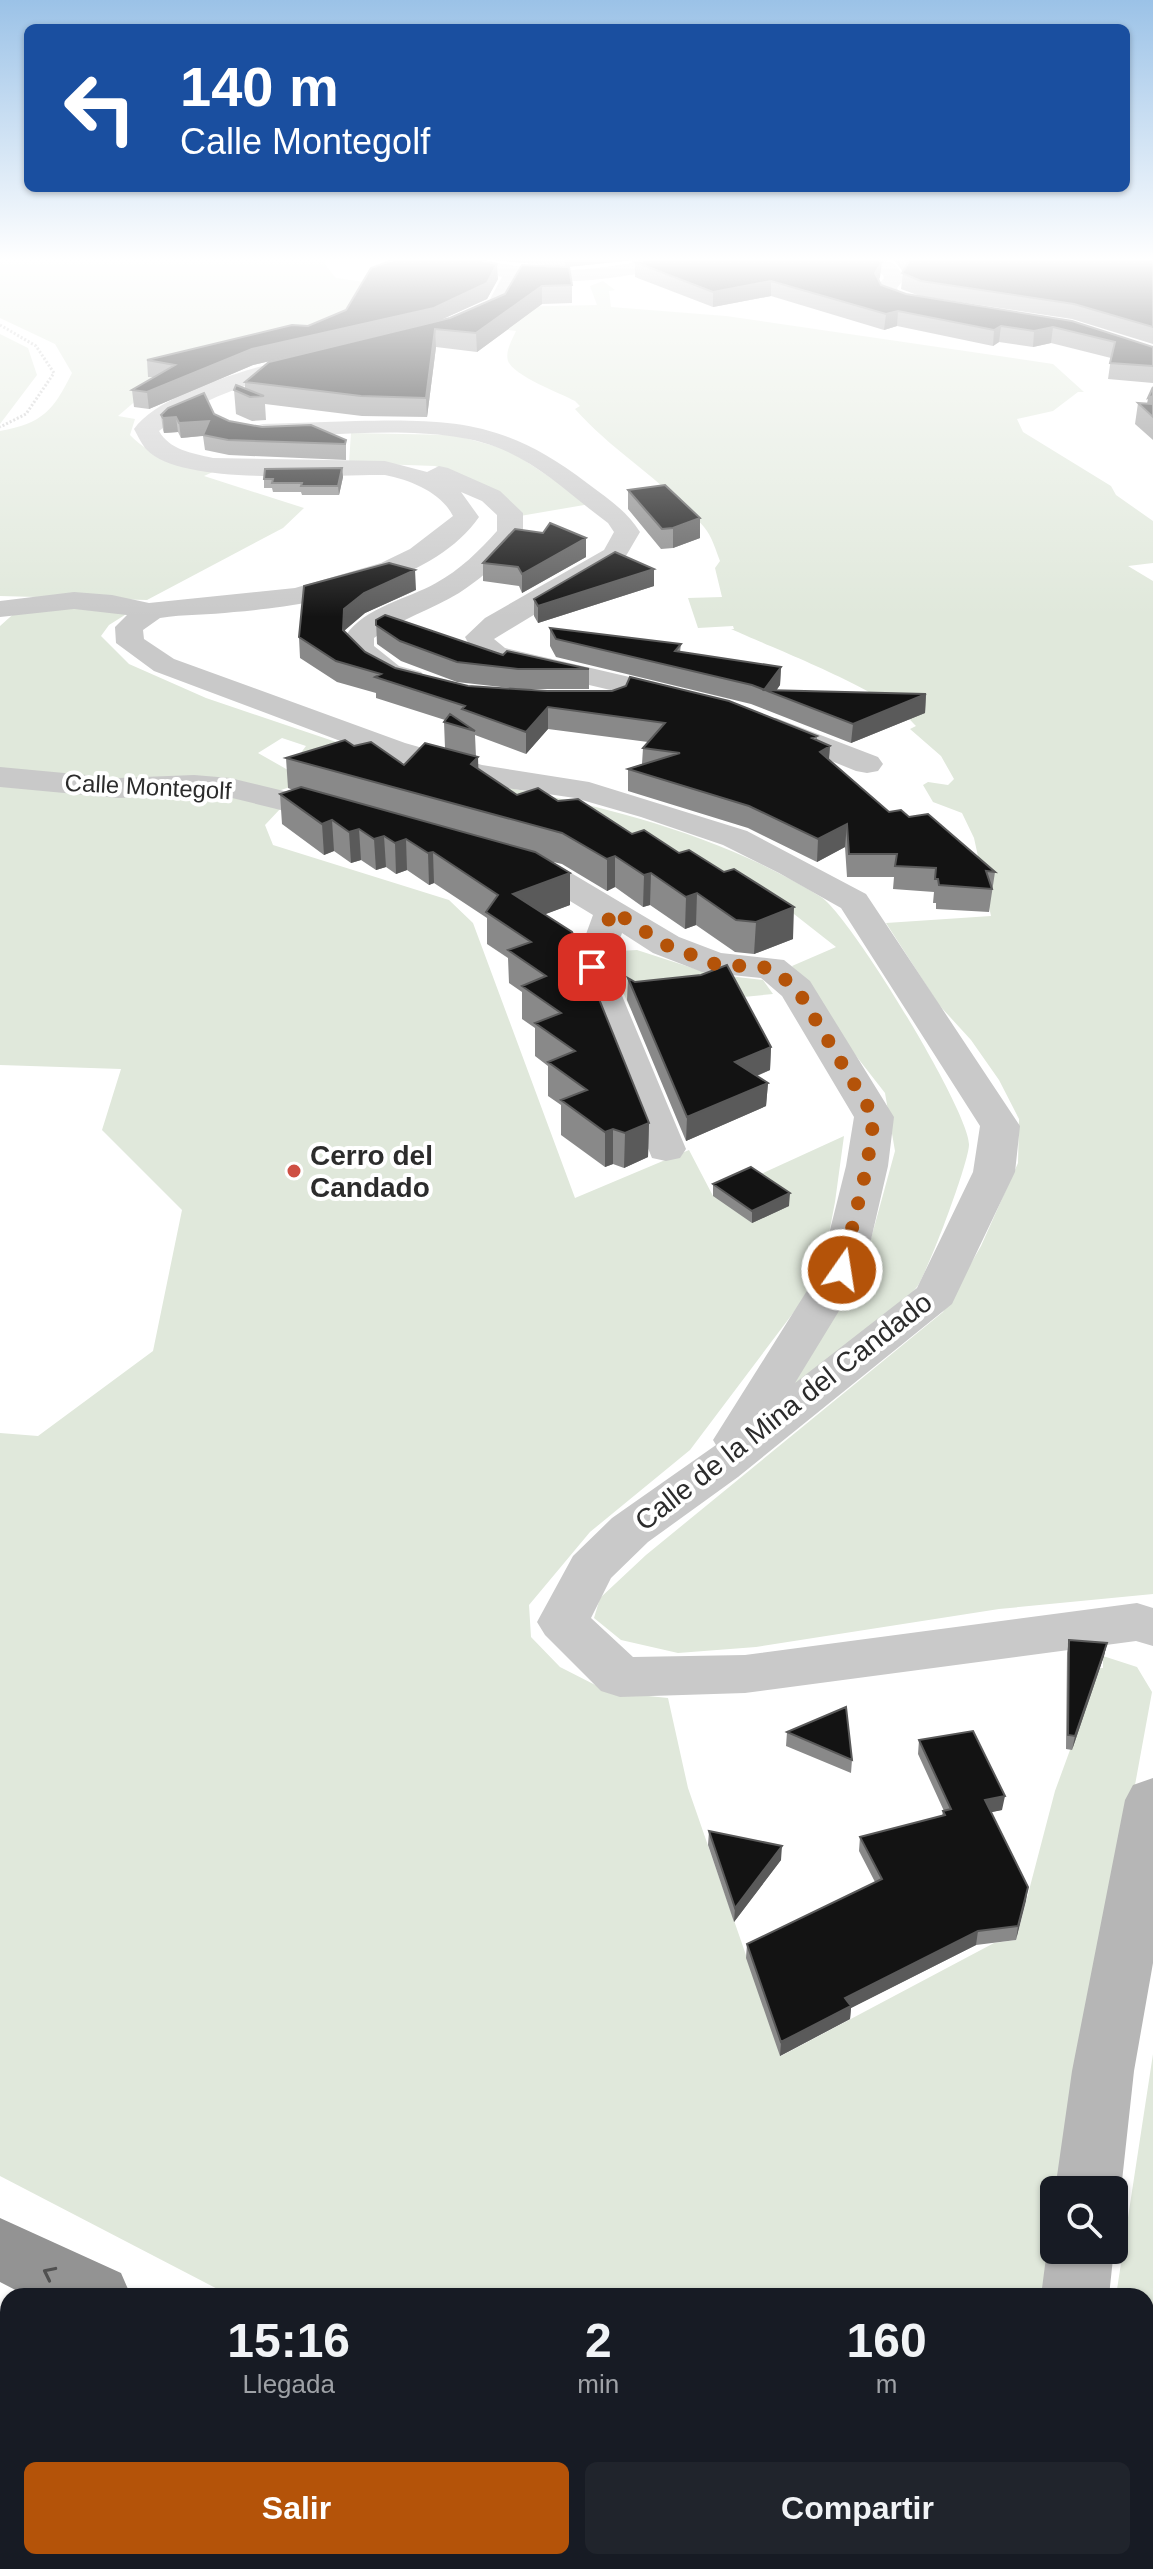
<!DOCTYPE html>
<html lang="es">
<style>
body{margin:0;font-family:Helvetica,sans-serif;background:#20242c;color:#f1f3f6;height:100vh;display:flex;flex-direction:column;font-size:30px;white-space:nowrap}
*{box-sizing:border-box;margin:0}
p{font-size:26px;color:#9ea1a6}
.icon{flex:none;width:44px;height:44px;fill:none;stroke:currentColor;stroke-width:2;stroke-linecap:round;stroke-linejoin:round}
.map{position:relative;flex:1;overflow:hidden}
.side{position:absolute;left:0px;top:2288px;width:1154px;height:282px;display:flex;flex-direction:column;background:#171b24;border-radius:24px 24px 0 0;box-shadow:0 2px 6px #0004}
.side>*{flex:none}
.guide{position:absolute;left:24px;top:24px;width:1106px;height:168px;border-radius:12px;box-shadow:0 2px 6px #0004;background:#1a4fa0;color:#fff;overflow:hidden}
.tools{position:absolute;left:1040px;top:2176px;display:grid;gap:16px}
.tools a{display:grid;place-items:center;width:88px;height:88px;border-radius:12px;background:#171b24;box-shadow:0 2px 6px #0004;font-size:40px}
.pin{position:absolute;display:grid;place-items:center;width:68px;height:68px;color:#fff;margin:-34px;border-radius:16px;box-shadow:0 4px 12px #0006}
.me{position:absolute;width:88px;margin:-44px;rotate:13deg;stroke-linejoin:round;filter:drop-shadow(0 0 6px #0008)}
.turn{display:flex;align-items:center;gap:28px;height:168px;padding:0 24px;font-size:36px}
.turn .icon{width:104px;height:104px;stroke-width:2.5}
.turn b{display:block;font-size:56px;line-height:68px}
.eta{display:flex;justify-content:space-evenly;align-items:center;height:136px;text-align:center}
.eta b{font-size:48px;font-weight:700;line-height:56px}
.cta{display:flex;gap:16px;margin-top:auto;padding:16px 24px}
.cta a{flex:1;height:92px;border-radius:12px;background:#b45309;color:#fff;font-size:32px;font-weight:700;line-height:92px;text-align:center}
.cta a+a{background:#20242c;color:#f1f3f6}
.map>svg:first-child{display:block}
</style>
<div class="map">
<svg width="1153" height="2569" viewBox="0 0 1153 2569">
<rect width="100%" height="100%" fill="#fff"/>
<path fill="#e0e8db" d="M0 257H324L326 266 336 278 364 282 354 315 159 381 118 416 135 419 130 435C151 458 185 463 215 471L204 476 304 508 283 528 147 600 0 596V431C43 423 53 411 72 373L55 344 0 318Z
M603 281 615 290 609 291 611 307 726 316 1053 364 1084 392H1078L1053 411 1017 419 1023 432 1111 486 1116 495 1153 521V563L1128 566 1153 581V1594L999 1609 756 1647 678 1653 621 1640 594 1618 600 1598 646 1555 943 1312 981 1246 1018 1163 1019 1119 999 1080 971 1040 939 1005 886 923 991 916 974 838 962 813 933 802 923 785 928 782 948 785 954 779 941 756 910 729 916 726C889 692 775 649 731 629H734L733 626 698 628 688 598 722 597 715 568 720 561C716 551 712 536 704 527 666 482 614 453 575 409L580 406 575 401C560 393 514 376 508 361 505 351 512 340 516 331L469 325 506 307 597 305 590 286Z
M0 334 28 348 37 375 0 424Z
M351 433 454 435 509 450 590 504 520 516 459 474 435 466 349 463Z
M19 609H112L128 613 109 625 101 636 129 664 206 698 431 774 300 754 306 746 282 738 258 753 295 774 290 787 272 793 0 768V626Z
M478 782C597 804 717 832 821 897 850 915 971 1114 969 1145 968 1165 928 1271 917 1287 907 1300 887 1312 875 1322 839 1352 803 1382 768 1412L864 1264 895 1151 885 1093 828 1020 792 966 836 947 785 907Z
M0 784 208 792 281 808 265 825 273 845 449 900 473 923 575 1198 689 1150 713 1196 844 1136 835 1202 821 1276 690 1450 590 1532 529 1605 531 1637 560 1667 609 1692 668 1698 688 1788 781 2056 994 1943 1016 1940 1055 1791 1100 1668H1103V1656L1137 1667 1152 1692 1061 2190H1054V2227L1041 2296H231L0 2176V1433L38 1436 153 1351 182 1210 102 1130 121 1069 0 1065Z
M637 950 711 974 763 980 773 994 630 1008 610 963 619 951Z
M1153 2054V2566L1132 2562H1146V2296H1116Z"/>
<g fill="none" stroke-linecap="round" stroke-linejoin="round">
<path stroke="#d5d5d5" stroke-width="65" stroke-dasharray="65 33" stroke-linecap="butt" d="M1045 2562V2569"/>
<path stroke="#c9c9c9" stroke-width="3" stroke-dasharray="2 2" stroke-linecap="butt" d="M0 325 36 346 54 373 26 414 0 427"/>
<path fill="#c9c9c9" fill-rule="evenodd" d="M435 257C479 256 521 271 565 270 610 270 652 256 696 257L693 261C636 276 580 286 521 279L504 309 454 331 443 325 447 321 489 301 502 277 438 261Z
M861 257C880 257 897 258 904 279L897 288 899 291 947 307 950 311 940 317 883 299 877 287 884 278 883 275Z
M306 355 314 357 317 362 314 367C260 380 203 395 159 431 170 450 191 453 213 458L385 461 427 472 439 466 448 468 500 491 523 513V532C506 557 484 577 459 593 431 610 400 619 374 638V646L399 666 421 672 426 678 421 684C401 689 351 670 346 648 345 644 346 639 346 635 365 607 408 599 436 583 460 570 479 551 497 531V515L482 501 461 492 479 517C432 585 310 606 234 612 209 615 184 614 160 618L143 630 144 639 174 659 405 743 482 765 589 782 747 831 866 894 1020 1126 1015 1172 952 1304 738 1477 648 1542 611 1578 591 1618 633 1657 745 1655 1137 1603 1153 1608V1646L1136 1641 745 1693 620 1697 601 1691 545 1635 537 1622 573 1556 612 1518 716 1445 713 1440 820 1270 846 1166 854 1117 782 996 761 978 702 972 653 953 622 933 610 967 686 1149 680 1158 666 1161 652 1158 574 967 593 915 537 881 504 872 499 865 504 858 516 855 561 867 679 937 721 953 784 960 810 981 894 1117 888 1166 864 1270 795 1383 917 1288 973 1172 980 1126 841 908 779 873 723 845 641 817 575 798 479 784 383 757 154 671 116 643 115 627 127 615 74 609 0 617V601L74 592 112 595 149 603 295 588 381 563 410 549 453 516C441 492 410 480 385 475 333 474 183 487 147 450 142 445 138 436 134 429 161 391 261 365 306 355Z
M356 421C454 419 506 421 587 483 607 498 626 510 640 532L623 561 494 639 505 648 694 692 698 698 694 704 683 707 495 663 473 652 465 637 485 618 604 550 614 532 608 523C575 499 545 469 508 452 444 421 333 436 263 438L255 436 251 431 255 426 263 424Z
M776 718 878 757 883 764 878 771 867 773 856 771 765 734 761 727 765 720Z
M0 767 118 778 194 775 230 778 350 807 354 814 350 821 338 824 228 797 194 795 118 798 0 787Z"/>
<path fill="#b6b6b6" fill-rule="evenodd" d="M1153 1778V1963L1134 2071 1121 2190 1114 2205V2190H1055L1072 2071 1125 1800 1133 1785Z
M1054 2235V2250L1114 2249 1109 2296H1041L1047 2250Z"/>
<path fill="#939393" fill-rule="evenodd" d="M0 2218 121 2273 131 2296H27L0 2282Z
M0 2439 8 2442V2516L0 2513Z
M160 2562H247L250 2569H163Z
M735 2562H830L833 2569H738Z"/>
</g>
<path fill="#898989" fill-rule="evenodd" d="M379 257H875L880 277 879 280 881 285 906 294 1153 347V383L1108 379 1111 358 1051 343 1033 347 999 342 993 346 897 326 884 330 771 296 713 307 635 277V262L652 258 568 267 572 285V303L542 304 477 352 436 347 427 417 362 416 265 404 266 420 252 421 236 414 234 390 245 389V382L317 350 253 365 149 409 134 407 132 390 154 377H148L147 360 308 326 346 310 391 260ZM471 258 557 266 505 294 450 318 438 321 487 299 498 279Z
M885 257H1153V344L1072 319 920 296 901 289 903 272 894 260Z
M1153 387V440L1135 424 1138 403 1147 404Z
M214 414 229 421 346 440V460L229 455 205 450 203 436 181 438 178 432 164 433 163 430 161 415Z
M342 468 343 477 339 495H302L301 492H273L272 488H264V479Z
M628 490 700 518V538L673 548 661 549 628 509Z
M586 538V557L522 593 519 586 483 581V563Z
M654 569V586L538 623 534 616V599Z
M416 590 365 613 345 630V633L365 652 395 668 468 686 817 736V740L830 746 829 760 889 812 909 817 995 872 989 912 936 909V903H933L934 892 893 889 894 877H847L845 847 817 862 748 828 628 791V769L642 764 643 748 648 742 548 729 526 754 475 735 476 757 478 769 517 795 558 801 793 939 754 954 735 952 696 925 685 929 650 905 643 907 615 887 607 891 562 864 549 861 570 905 545 914 649 1123 648 1157 624 1168 613 1164 605 1167 561 1135V1105L548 1096V1066L535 1056V1028L522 1019V992L509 983 508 958 487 944V918L434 883 429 885 407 870 396 874 386 867 376 870 361 860 351 863 334 851 324 855 282 824 280 794 293 790 288 788 286 758 354 746 404 765 445 748 444 722 445 720 376 698V693L337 682 300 658 299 637Z
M376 620 503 655 589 669V689H519L457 682 401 661 377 644Z
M550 628 681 644 680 652 781 667 780 685 776 690 926 694 925 713 851 743 751 704 556 657 550 646Z
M628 978 635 982 771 1047 770 1070 757 1076 768 1083 766 1106 686 1141 627 1000Z
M713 1184 789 1206 752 1223 713 1196Z
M1069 1640 1107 1643 1104 1656 1072 1750 1066 1749 1067 1653Z
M787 1732 852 1760 851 1773 786 1746Z
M919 1740 1002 1810 991 1812 1028 1887 1016 1940 976 1945 851 2008 850 2019 780 2056 746 1958 747 1944 875 1882 859 1851 860 1837 942 1816 943 1811H944L918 1754Z
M709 1831 781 1860 734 1922 708 1845Z"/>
<path fill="#5a5a5a" d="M565 257H667L565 267Z
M882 262 880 277 874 288 875 273Z
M497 264 498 279 487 299 434 323 253 365 149 409 147 392 252 349Z
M771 281V296L713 307V292Z
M542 286V304L477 352 476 333Z
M898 311 897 326 884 330 886 314Z
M1001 326 999 342 993 346 994 330Z
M1053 327 1051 343 1033 347 1034 331Z
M435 329 436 347 427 417 426 398Z
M1153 396V413L1146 411 1148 398Z
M176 417 178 432 164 433 163 418Z
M209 421 210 435 181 438 179 423Z
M342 468 343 477 339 495 338 486Z
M700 518V538L673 548V528Z
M586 538V557L522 593V574Z
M654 569V586L538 623V606Z
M415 570 416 590 365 613 345 630 344 651 343 630 344 609 364 593Z
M781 667 780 685 774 694 764 690Z
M926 694 925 713 851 743 853 724Z
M548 707V729L526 754V732Z
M830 746 828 768 820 752Z
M478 757 479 787 471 764Z
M332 820 334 851 324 855 322 824Z
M847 824 845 847 817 862 818 839Z
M359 829 361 860 351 863 349 832Z
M384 836 386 867 376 870 374 839Z
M406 839 407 870 396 874 395 843Z
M433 852 434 883 429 885 428 853Z
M615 856V887L607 891V859Z
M570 873V905L514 926 513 894Z
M651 873 650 905 643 907 644 875Z
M697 893 696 925 685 929 686 897Z
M794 907 793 939 754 954 756 922Z
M771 1047 770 1070 734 1085 735 1062Z
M768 1083 766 1106 686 1141 687 1117Z
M649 1123 648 1157 624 1168 625 1133Z
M613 1129V1164L605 1167V1132Z
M790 1193 789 1206 752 1223V1211Z
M1107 1643 1104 1656 1072 1750 1075 1736Z
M1005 1796 1002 1810 983 1814 985 1800Z
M782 1846 781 1860 734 1922 735 1908Z
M1028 1887 1026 1901 1016 1940 1018 1926Z
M978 1931 976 1945 851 2008 850 2019 780 2056 781 2042 845 1998Z"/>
<path fill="#131313" stroke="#5a5a5a" stroke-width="2" d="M401 257H468L497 264 487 283 434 308 252 349 147 392 132 390 175 365 147 360 292 325 308 326 346 310 371 268Z
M659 257H875L882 262 875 273 881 285 906 294 1072 321 1153 347V366L1110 363 1115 342 1053 327 1034 331 1001 326 994 330 898 311 886 314 771 281 713 292 635 262Z
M904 257H1153V327L1074 304 921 281 902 273 908 263Z
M522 265 569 267 572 285 542 286 476 333 435 329 426 398 361 396 245 382 269 362 450 318 505 294Z
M236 385 264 396 250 397 234 390Z
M1153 387V396L1148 398Z
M204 393 214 414 229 421 262 427 311 425 346 440 345 444 228 440 203 435 209 421 179 423 176 417 163 418 161 415 168 408Z
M1138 403 1153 404V417Z
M342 468 338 486H301L302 483H272L273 479H264L265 469Z
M665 485 700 518 673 528 662 529 628 490Z
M550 523 586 538 522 574 518 567 483 563 515 529 543 533Z
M615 552 654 569 538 606 534 599Z
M389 563 415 570 364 593 344 609 343 630 365 652 395 668 468 686 547 691H612L626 686 630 677 729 701 817 736 812 738 830 746 820 752 889 812 901 810 909 817 928 814 995 872 986 871 992 889 939 885 938 879H935L936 868 895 866 897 854H849L847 824 818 839 749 806 628 769 680 753 643 748 665 723 548 707 526 732 462 709 465 706 375 677 381 674 336 661 299 637 304 586Z
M385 615 503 655 507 651 589 669H518L457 662 400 641 376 625V620Z
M550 628 681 644 675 651 781 667 764 690 926 694 853 724 752 685 556 639Z
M450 714 475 731 444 722Z
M345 740 354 746 371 742 404 765 425 743 478 757 471 764 517 795 538 788 558 801 578 799 632 834 644 830 679 853 689 850 724 872 734 869 794 907 756 922 736 920 697 893 686 897 651 873 644 875 615 856 607 859 562 833 286 758Z
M301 787 535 852 570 873 513 894 572 932 649 1123 625 1133 613 1129 605 1132 561 1100 587 1090 548 1062 575 1051 535 1023 561 1013 522 986 546 976 508 950 531 942 486 912 498 895 433 852 428 853 406 839 395 843 384 836 374 839 359 829 349 832 332 820 322 824 280 794Z
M727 965 771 1047 735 1062 768 1083 687 1117 628 978 635 982 701 975Z
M751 1167 790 1193 752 1211 713 1184Z
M1069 1640 1107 1643 1075 1736 1068 1735Z
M846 1707 852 1760 787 1732Z
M973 1731 1005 1796 985 1800 1028 1887 1018 1926 978 1931 845 1998 851 2006 781 2042 747 1944 882 1879 860 1837 945 1815 943 1811 951 1809 919 1740Z
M709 1831 782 1846 735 1908Z"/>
<defs><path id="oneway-chevron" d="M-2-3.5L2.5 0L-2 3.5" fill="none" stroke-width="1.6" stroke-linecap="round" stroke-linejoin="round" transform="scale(2)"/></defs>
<use stroke="#505050" href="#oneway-chevron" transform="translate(49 2273) rotate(-154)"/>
<linearGradient id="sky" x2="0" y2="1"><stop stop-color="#9bc2e7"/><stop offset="0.42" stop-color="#fff"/><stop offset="1" stop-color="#fff" stop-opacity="0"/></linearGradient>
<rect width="1153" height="617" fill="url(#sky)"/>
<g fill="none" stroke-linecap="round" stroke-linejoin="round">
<path stroke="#b45309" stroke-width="14" stroke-dasharray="0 25.2" d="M592 967 612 910 666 945 715 964 771 968 797 989 874 1117 867 1166 842 1270"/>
</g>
<circle fill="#ce4f43" stroke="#fff" stroke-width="3" cx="294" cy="1171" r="8"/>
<g text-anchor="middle" stroke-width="8" stroke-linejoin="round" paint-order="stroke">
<g font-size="24" fill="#2c2c2c" stroke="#fff">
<text transform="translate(148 787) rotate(3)" y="8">Calle Montegolf</text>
</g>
<g font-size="28" font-weight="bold" fill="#2c2c2c" stroke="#fff" text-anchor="start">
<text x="310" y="1165">Cerro del<tspan x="310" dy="32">Candado</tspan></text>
</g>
<g font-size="28" fill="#2c2c2c" stroke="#fff">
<text transform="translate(783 1411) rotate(-38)" y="10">Calle de la Mina del Candado</text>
</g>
</g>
</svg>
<div class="tools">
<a><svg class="icon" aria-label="search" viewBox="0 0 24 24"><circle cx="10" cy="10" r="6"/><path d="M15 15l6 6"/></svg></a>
</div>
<div class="pin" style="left:592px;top:967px;background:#d93025"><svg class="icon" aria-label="arrive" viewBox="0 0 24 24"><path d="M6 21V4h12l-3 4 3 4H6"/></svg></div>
<svg class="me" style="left:842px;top:1270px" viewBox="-20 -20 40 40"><circle r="17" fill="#b45309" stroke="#fff" stroke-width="3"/><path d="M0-11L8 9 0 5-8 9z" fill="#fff"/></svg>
<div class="guide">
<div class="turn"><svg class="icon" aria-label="left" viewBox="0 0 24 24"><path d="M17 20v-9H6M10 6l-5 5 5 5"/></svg><div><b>140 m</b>Calle Montegolf</div></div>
</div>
<section class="side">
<div class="eta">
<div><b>15:16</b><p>Llegada</p></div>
<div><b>2</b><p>min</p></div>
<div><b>160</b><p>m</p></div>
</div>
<div class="cta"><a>Salir</a><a>Compartir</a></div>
</section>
</div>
